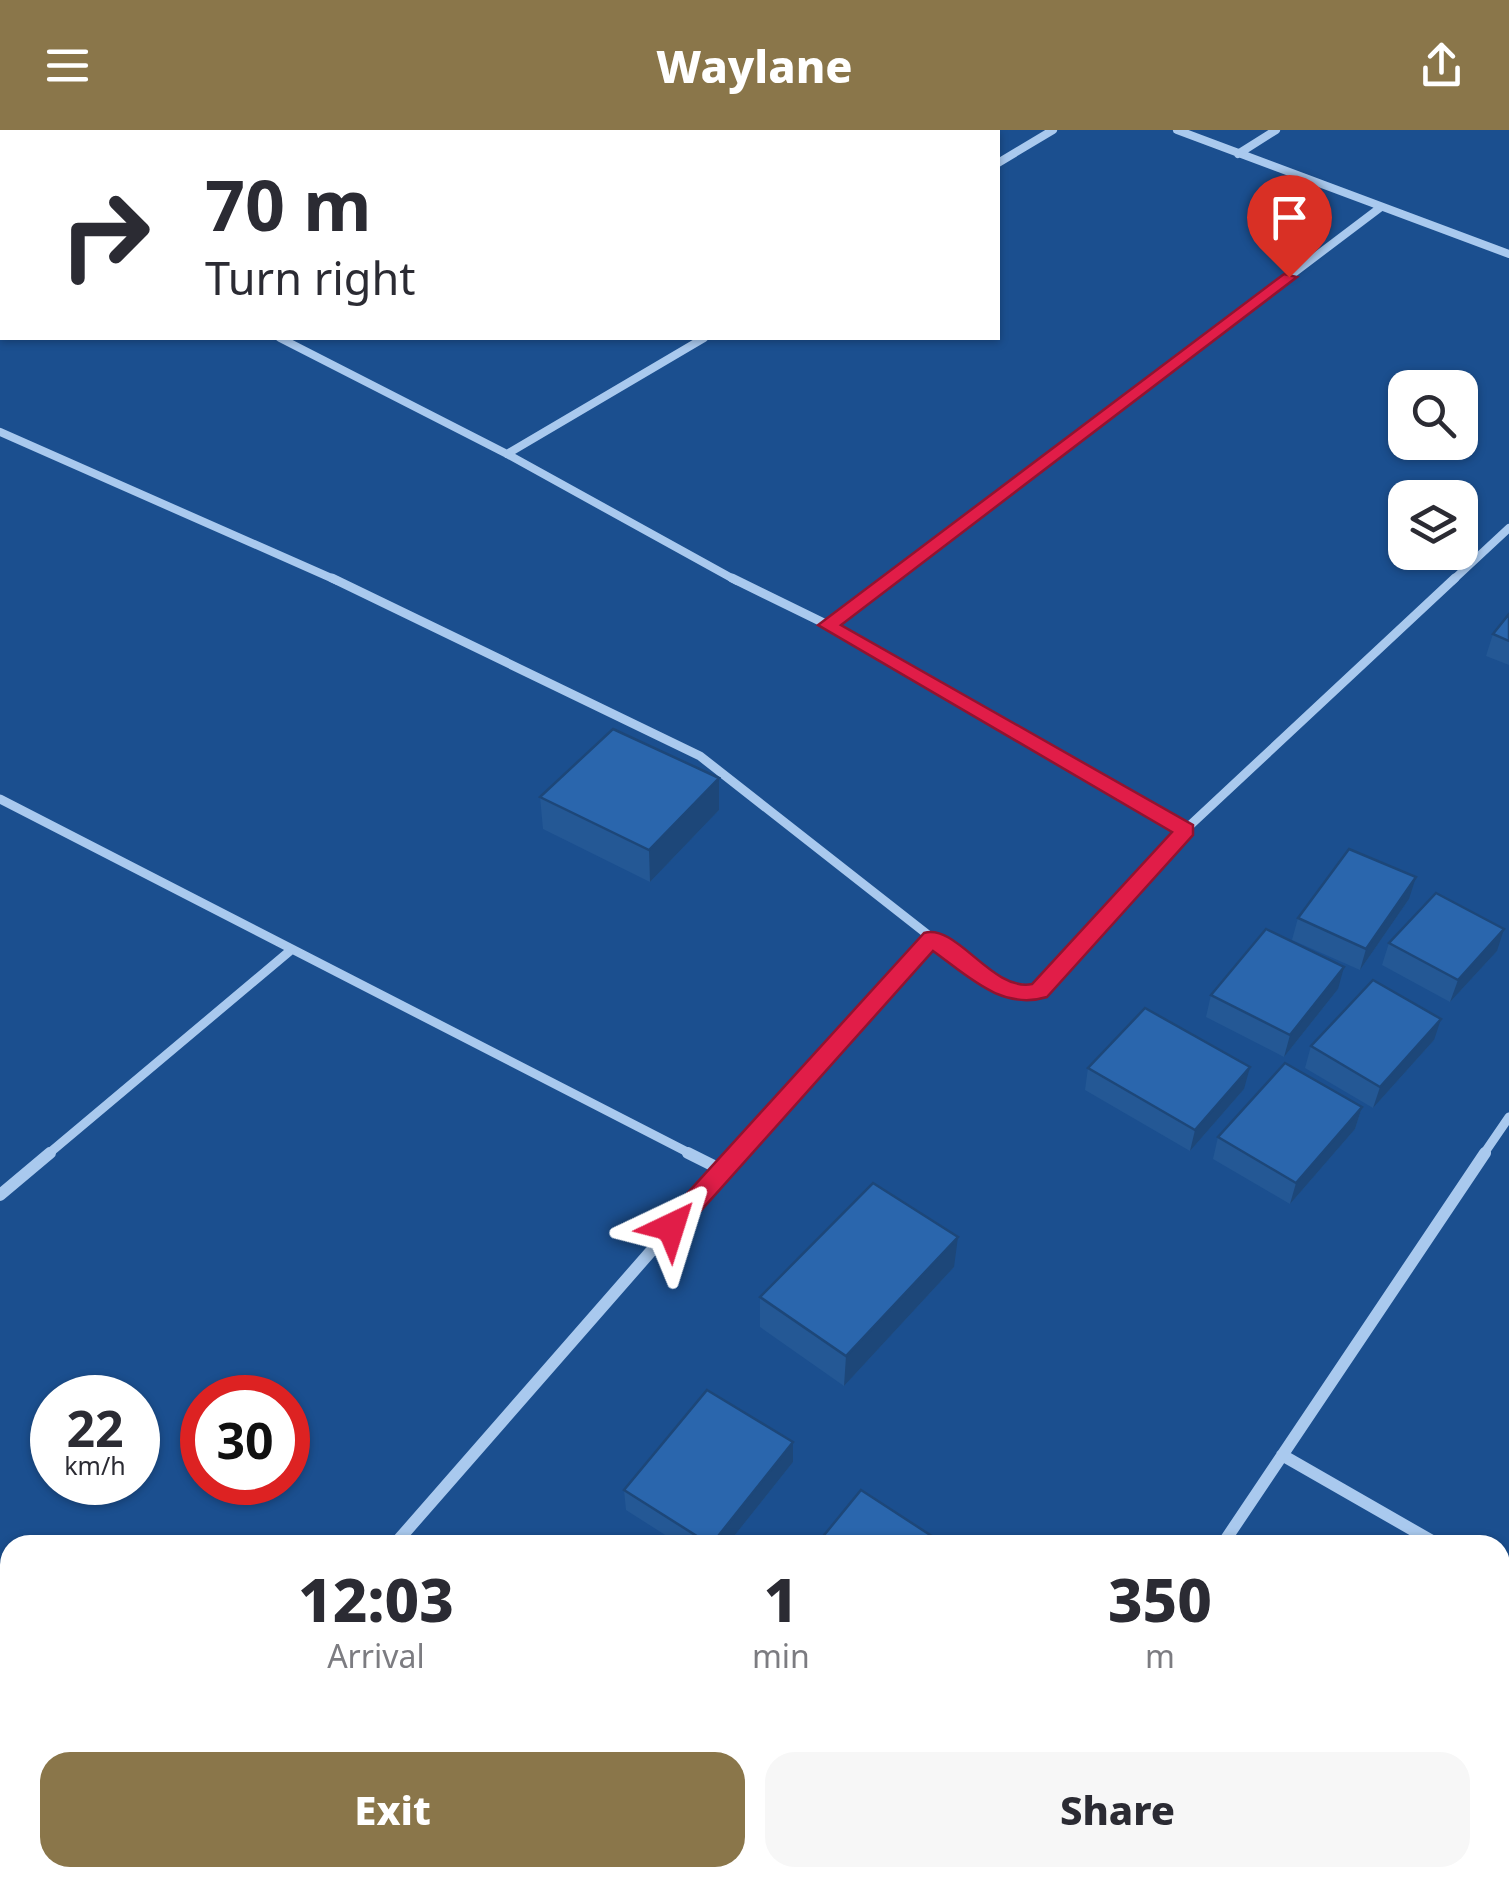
<!DOCTYPE html>
<style>
body{margin:0;font-family:"Noto Sans",sans-serif;background:#f7f7f7;color:#2b2b33;height:100vh;display:flex;flex-direction:column;font-size:38px;white-space:nowrap}
*{box-sizing:border-box;margin:0}
p{font-size:32px;color:#7c7c81}
.icon{flex:none;width:55px;height:55px;fill:none;stroke:currentColor;stroke-width:2;stroke-linecap:round;stroke-linejoin:round}
.map{position:relative;flex:1;overflow:hidden}
.drawer{position:absolute;left:0px;top:1405px;width:1510px;height:352px;display:flex;flex-direction:column;background:#fff;border-radius:30px 30px 0 0;box-shadow:0 2px 8px #0004}
.drawer>*{flex:none}
.banner{position:absolute;left:0px;top:0px;width:1000px;height:210px;box-shadow:0 2px 8px #0004;background:#fff;color:#2b2b33;overflow:hidden}
.buttons{position:absolute;left:1388px;top:240px;display:grid;gap:20px}
.buttons a{display:grid;place-items:center;width:90px;height:90px;border-radius:20px;background:#fff;box-shadow:0 2px 8px #0004;font-size:50px}
.speed{position:absolute;left:30px;top:1245px;display:flex;gap:20px;font-size:50px;font-weight:700;text-align:center}
.speed>*{display:grid;place-content:center;width:130px;height:130px;border-radius:50%;background:#fff;box-shadow:0 2px 8px #0004;line-height:1}
.speed small{font-size:25px;font-weight:400}
.speed .limit{border:15px solid #d22;background:#fff;color:#111}
.pin{position:absolute;display:grid;place-items:center;width:85px;height:85px;color:#fff;margin:-102px -42px;border-radius:50% 50% 50% 0;rotate:-45deg;box-shadow:0 0 10px #0007}
.pin .icon{rotate:45deg}
.me{position:absolute;width:110px;margin:-55px;rotate:41deg;stroke-linejoin:round;filter:drop-shadow(0 0 8px #0008)}
.turn{display:flex;align-items:center;gap:35px;height:210px;padding:0 40px;font-size:45px}
.turn .icon{width:130px;height:130px;stroke-width:2.5}
.turn b{display:block;font-size:70px;line-height:85px}
.eta{display:flex;justify-content:space-evenly;align-items:center;height:170px;text-align:center}
.eta b{font-size:60px;font-weight:800;line-height:70px}
.action{display:flex;gap:20px;margin-top:auto;padding:20px 40px}
.action a{flex:1;height:115px;border-radius:30px;background:#8a764a;color:#fff;font-size:40px;font-weight:800;line-height:115px;text-align:center}
.action a+a{background:#f7f7f7;color:#2b2b33}
header{display:flex;justify-content:space-between;align-items:center;height:130px;padding:0 40px;background:#8a764a;color:#fff;font-size:45px;font-weight:800}
.map>svg:first-child{display:block}
</style>
<header><svg class="icon" aria-label="menu" viewBox="0 0 24 24"><path d="M4 6h16M4 12h16M4 18h16"/></svg>Waylane<svg class="icon" aria-label="share" viewBox="0 0 24 24"><path d="M12 15V3M7 8l5-5 5 5M5 13v7h14v-7"/></svg></header>
<div class="map">
<svg width="1509" height="1757" viewBox="0 0 1509 1757">
<rect width="100%" height="100%" fill="#1b4f8f"/>
<g fill="none" stroke-linecap="round" stroke-linejoin="round">
<path stroke="#a9c9ee" stroke-width="8" d="M1177 0 1509 124
M134 2 139 0
M571 2 575 0
M1238 24 1276 0
M998 33 1053 0
M280 208 507 324 737 451
M0 302 338 451
M507 324 704 208
M886 451 1381 77
M1452 451 1509 398"/>
<path stroke="#a9c9ee" stroke-width="9" d="M332 448 700 626 932 808
M732 448 828 495 1185 700
M828 495 890 448
M0 669 693 1025
M47 1025 291 820
M736 1025 932 808 995 854 1039 861 1185 700 1455 448
M1483 1025 1509 987"/>
<path stroke="#a9c9ee" stroke-width="12" d="M722 1040 738 1023
M0 1065 50 1023
M1282 1325 1439 1415
M394 1415 722 1040 688 1023
M1222 1415 1485 1023
M1500 1451 1509 1457
M95 1757 104 1748
M993 1757 999 1748"/>
</g>
<path fill="#245895" d="M1509 484V535L1486 526 1493 504Z
M719 648V680L650 752 543 699 540 667Z
M1409 769 1360 840 1292 810 1298 788Z
M1389 813 1497 821 1450 872 1382 835Z
M1338 859 1284 927 1206 887 1211 865Z
M1434 910 1373 978 1305 938 1311 916Z
M1088 938 1244 959 1190 1021 1085 960Z
M1362 977 1355 999 1290 1074 1213 1029 1218 1007Z
M954 1137 844 1256 760 1197V1167Z
M793 1332 727 1415H681L626 1380 624 1360Z"/>
<path fill="#1d4779" d="M719 648V680L650 752 649 720Z
M1416 747 1409 769 1360 840 1366 819Z
M1504 799 1497 821 1450 872 1458 850Z
M1344 837 1338 859 1284 927 1290 905Z
M1441 889 1434 910 1373 978 1380 957Z
M1250 937 1244 959 1190 1021 1195 1000Z
M1362 977 1355 999 1290 1074 1296 1053Z
M958 1107 954 1137 844 1256 846 1226Z
M793 1312V1332L727 1415H711Z
M408 1748H432L426 1757H402Z"/>
<path fill="#2a66ad" stroke="#1d4779" stroke-width="2.5" d="M1509 484V511L1493 504Z
M613 599 719 648 649 720 540 667Z
M1349 719 1416 747 1366 819 1298 788Z
M1436 763 1504 799 1458 850 1389 813Z
M1266 799 1344 837 1290 905 1211 865Z
M1373 850 1441 889 1380 957 1311 916Z
M1145 878 1250 937 1195 1000 1088 938Z
M1285 933 1362 977 1296 1053 1218 1007Z
M873 1053 958 1107 846 1226 760 1167Z
M707 1260 793 1312 711 1415 624 1360Z
M861 1360 944 1414 816 1415Z
M241 1748H408L402 1757H234Z
M672 1748H684L694 1757H662Z"/>
<path fill="#e11d48" stroke="#92132f" stroke-width="2.5" d="M1284 144 1297 147 841 495 1193 695V705L1047 867C1002 881 968 846 933 821L680 1104H663L659 1097 663 1090 924 803C957 793 992 862 1032 854L1172 702 818 495Z"/>
</svg>
<div class="buttons">
<a><svg class="icon" aria-label="search" viewBox="0 0 24 24"><circle cx="10" cy="10" r="6"/><path d="M15 15l6 6"/></svg></a>
<a><svg class="icon" aria-label="layers" viewBox="0 0 24 24"><path d="M12 4l9 5-9 5-9-5zM3 14l9 5 9-5"/></svg></a>
</div>
<div class="speed"><div>22<small>km/h</small></div><div class="limit">30</div></div>
<div class="pin" style="left:1289px;top:147px;background:#d93025"><svg class="icon" aria-label="arrive" viewBox="0 0 24 24"><path d="M6 21V4h12l-3 4 3 4H6"/></svg></div>
<svg class="me" style="left:671px;top:1097px" viewBox="-20 -20 40 40"><path d="M0-17L14 15 0 8-14 15z" fill="#e11d48" stroke="#fff" stroke-width="4"/></svg>
<div class="banner">
<div class="turn"><svg class="icon" aria-label="right" viewBox="0 0 24 24"><path d="M7 20v-9h11M14 6l5 5-5 5"/></svg><div><b>70 m</b>Turn right</div></div>
</div>
<section class="drawer">
<div class="eta">
<div><b>12:03</b><p>Arrival</p></div>
<div><b>1</b><p>min</p></div>
<div><b>350</b><p>m</p></div>
</div>
<div class="action"><a>Exit</a><a>Share</a></div>
</section>
</div>
